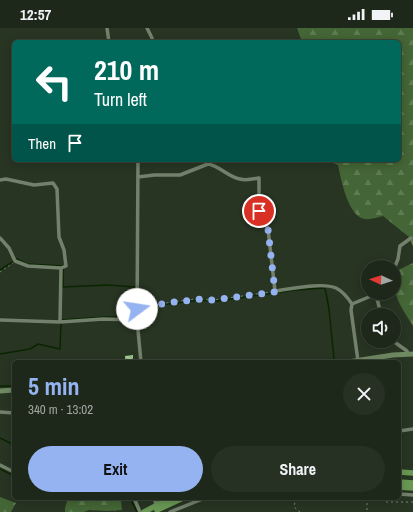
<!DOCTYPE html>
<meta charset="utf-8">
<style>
body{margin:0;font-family:"Archivo Narrow",sans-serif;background:#263023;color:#f1f3f6;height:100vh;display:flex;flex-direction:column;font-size:15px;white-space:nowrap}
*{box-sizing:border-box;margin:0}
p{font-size:13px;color:#a1a6a2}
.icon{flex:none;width:22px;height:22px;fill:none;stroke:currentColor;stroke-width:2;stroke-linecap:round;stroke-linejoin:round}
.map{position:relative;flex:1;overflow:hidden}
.drawer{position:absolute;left:12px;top:332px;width:389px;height:140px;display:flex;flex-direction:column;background:#1e281a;border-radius:6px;box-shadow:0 2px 10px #0003,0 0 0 1px #3c4439}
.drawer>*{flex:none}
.hud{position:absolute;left:12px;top:12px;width:389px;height:122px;border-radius:6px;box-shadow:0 2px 10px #0003,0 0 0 1px #3c4439;background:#00695c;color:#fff;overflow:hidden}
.needle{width:26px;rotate:273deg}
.buttons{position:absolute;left:361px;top:232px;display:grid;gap:8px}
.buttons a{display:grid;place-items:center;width:40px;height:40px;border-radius:50%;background:#1e281a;box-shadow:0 2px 10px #0003,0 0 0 1px #3c4439;font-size:20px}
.pin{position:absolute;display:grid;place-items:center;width:34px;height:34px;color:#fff;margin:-17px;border:2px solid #fff;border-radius:50%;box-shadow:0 1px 4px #0007}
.me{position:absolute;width:44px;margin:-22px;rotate:76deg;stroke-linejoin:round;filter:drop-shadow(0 0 3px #0008)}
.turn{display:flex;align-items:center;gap:14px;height:84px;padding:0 16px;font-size:18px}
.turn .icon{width:52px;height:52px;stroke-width:2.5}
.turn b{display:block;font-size:28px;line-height:34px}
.then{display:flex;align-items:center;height:38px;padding:0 16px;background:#0003;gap:8px;font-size:15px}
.round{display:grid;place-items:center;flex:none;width:42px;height:42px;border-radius:21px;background:#263023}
.overview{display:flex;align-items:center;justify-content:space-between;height:68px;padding:0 16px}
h1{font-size:24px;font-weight:700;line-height:30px;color:#95b2f1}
.action{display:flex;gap:8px;margin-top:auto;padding:8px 16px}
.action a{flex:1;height:46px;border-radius:24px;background:#95b2f1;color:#111;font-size:16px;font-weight:700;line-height:46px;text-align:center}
.action a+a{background:#263023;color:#f1f3f6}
.status{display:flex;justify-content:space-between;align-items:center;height:28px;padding:0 20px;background:#1e281a;direction:ltr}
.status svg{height:11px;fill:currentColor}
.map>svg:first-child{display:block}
</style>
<div class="status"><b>12:57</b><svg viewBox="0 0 49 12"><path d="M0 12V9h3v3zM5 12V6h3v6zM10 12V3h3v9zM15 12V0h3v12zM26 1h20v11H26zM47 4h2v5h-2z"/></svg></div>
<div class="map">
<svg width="413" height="484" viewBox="0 0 413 484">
<defs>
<pattern id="forest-firs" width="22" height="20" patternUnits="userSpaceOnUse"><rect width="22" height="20" fill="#446535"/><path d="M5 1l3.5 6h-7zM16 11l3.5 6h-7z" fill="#5e7b51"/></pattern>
<pattern id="building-back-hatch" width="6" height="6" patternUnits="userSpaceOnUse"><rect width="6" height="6" fill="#a3cd91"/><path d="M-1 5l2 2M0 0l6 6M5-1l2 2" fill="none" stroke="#8aaa7c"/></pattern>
</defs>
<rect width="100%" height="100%" fill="#283523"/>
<path fill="url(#forest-firs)" d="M297 0H413V219L409 209 383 188C378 189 370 192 365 191 348 189 341 151 338 137L326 132H399V14H302Z
M413 235V298C402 280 388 263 398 242Z
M0 469 16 475 11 484H0Z
M68 470H118L121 473 122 482 108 483 89 482 84 484H65V480Z"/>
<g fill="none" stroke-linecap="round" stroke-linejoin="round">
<path stroke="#0a2600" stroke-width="1.5" d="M0 242 17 231 27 236 63 238V259L107 257 135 259V283
M139 283 160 277 199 272 218 273 295 262 325 260 329 281 334 331
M61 292 106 289H135V283
M0 326 30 321 38 316 60 321 61 295
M0 358H14
M0 410 14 417
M0 441 14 448
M130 470 137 484"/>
</g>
<path fill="url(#building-back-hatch)" d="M133 327V334H125V328Z"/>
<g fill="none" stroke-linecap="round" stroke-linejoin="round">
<path stroke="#7a8475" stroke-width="1" stroke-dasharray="2 3" stroke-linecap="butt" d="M0 244 13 235
M142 280 166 275 195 271 213 272 271 264
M294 470 295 474 294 479 300 484
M367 470V484
M386 474H413"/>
<path stroke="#72806c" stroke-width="3.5" d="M107 0 109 14
M147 0 152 10V14
M138 132 137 292 141 334
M138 149 154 147H180L208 136C220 138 228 149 240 151 246 153 253 151 259 150V183L268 201 275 263C290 261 322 254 336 260 342 263 348 270 352 276L376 266 381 287
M0 152 6 151 34 157 53 155 57 161 59 209 64 222 66 238 61 240
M0 210 9 220 15 233 28 238 61 240 60 294
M394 241 398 231 400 218 411 210
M352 276 351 282 358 333
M0 292 60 294 103 291 137 292
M393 313 407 323 408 326
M0 384 14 385
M399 403 413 401
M0 437 14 444
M399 466 413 467
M134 470 140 484
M170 484 205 470"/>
<path stroke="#72806c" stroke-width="4.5" d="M155 470 157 480"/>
<path stroke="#6f8963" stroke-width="5" d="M348 334 393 327 413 326
M0 363 14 362"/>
<path stroke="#699754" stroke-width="5.5" d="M399 444 413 445
M399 454 413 455
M399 459 413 460
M157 482 183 470
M144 484 171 470"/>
</g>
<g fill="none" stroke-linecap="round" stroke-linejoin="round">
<path stroke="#95b2f1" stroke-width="7" stroke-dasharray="0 12.6" d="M137 281 166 275 201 271 213 272 275 264 268 201 259 183"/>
</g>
</svg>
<div class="buttons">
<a><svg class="needle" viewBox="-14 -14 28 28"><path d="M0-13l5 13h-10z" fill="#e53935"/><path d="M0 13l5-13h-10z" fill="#a1a6a2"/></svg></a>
<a><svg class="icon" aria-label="sound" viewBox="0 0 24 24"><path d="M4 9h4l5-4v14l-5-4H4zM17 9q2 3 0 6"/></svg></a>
</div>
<div class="pin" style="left:259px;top:183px;background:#d93025"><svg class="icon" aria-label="arrive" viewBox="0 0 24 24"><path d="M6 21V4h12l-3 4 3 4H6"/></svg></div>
<svg class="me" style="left:137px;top:281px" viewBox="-20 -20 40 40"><circle r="19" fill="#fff"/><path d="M0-13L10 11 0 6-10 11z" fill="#95b2f1"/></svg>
<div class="hud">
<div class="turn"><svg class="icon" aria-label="left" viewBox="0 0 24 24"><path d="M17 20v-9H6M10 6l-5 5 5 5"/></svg><div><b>210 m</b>Turn left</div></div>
<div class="then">Then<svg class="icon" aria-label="arrive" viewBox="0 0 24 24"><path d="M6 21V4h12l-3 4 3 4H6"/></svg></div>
</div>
<section class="drawer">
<div class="overview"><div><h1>5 min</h1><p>340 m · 13:02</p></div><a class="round"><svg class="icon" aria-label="close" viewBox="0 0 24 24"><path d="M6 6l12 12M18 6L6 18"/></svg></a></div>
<div class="action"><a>Exit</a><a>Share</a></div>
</section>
</div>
